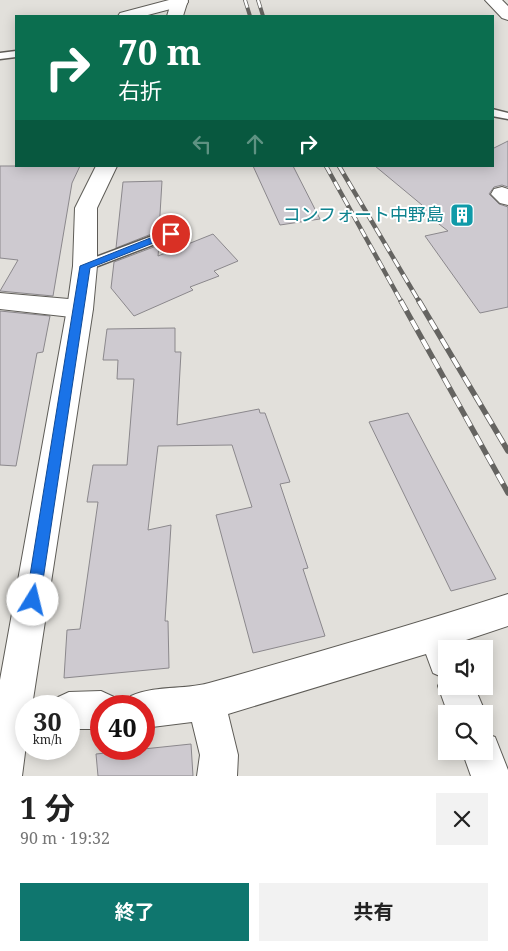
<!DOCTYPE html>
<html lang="ja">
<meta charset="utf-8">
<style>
body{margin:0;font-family:"Noto Serif","Noto Sans JP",serif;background:#f2f2f2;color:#222;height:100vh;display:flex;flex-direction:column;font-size:19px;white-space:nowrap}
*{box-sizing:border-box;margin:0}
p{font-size:16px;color:#767676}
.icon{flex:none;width:28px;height:28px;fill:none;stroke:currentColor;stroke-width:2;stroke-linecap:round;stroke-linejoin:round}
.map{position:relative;height:776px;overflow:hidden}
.panel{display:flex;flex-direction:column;background:#fff;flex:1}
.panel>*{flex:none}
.banner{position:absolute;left:15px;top:15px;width:479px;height:152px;border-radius:0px;box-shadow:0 2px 12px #0003;background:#0b6e4f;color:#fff;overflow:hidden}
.controls{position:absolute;left:438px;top:640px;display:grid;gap:10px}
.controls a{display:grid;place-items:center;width:55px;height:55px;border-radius:0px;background:#fff;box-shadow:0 2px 12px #0003;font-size:25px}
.speed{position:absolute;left:15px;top:695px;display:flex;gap:10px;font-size:25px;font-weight:700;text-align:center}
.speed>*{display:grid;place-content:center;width:65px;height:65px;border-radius:50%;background:#fff;box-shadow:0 2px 12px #0003;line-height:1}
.speed small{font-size:12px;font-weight:400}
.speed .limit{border:8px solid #d22;background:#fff;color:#111}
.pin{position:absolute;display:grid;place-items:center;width:42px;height:42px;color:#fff;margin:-21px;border:2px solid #fff;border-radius:50%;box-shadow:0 1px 5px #0007}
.me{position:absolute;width:55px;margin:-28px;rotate:9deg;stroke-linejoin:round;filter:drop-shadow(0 0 4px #0008)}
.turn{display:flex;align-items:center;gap:18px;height:105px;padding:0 20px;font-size:22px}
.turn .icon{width:65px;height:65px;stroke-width:2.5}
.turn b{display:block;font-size:35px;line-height:42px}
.lanes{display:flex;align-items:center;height:48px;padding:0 20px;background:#0003;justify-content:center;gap:25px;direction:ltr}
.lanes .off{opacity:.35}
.round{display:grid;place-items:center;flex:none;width:52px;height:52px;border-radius:0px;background:#f2f2f2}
.headline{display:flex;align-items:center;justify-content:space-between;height:85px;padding:0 20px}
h1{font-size:30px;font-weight:700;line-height:38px}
.action{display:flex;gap:10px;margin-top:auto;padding:10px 20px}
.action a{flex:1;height:58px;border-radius:0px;background:#0f766e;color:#fff;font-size:20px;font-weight:700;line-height:58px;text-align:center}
.action a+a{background:#f2f2f2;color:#222}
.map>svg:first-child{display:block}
</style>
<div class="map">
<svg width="508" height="776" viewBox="0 0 508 776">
<rect width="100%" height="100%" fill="#e2e0db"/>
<path fill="#cecad0" stroke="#8b888c" d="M508 141V187L502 185 494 187 489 194 499 204 508 207V307L480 313 425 236 448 231 417 207 422 205 375 166H492V149Z
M0 166H80L72 183 53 296 0 291 18 260 0 258Z
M253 166H293L320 219 280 225Z
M162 181 159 231 116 248 123 182Z
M213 234 238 261 214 271 219 276 190 287 193 290 134 316 111 288 114 262 159 245 158 256Z
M0 311 50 316 43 352 37 353 16 466 0 465Z
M175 328V352H181L177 425 259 409 260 413H265L290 482 280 484 308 568 303 569 325 636 253 653 216 515 252 507 232 445 158 446 148 530 171 525 165 621H168L169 668 64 678 67 630 80 629 98 502H87L93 465H127L134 379H117L118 360H103L107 329Z
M408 413 496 579 451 591 369 422Z
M191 744 193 776H98L96 754Z"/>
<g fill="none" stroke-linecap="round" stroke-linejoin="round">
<g stroke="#5e5c57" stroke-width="3">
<path id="service" d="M16 51V57L0 59V53Z
M492 109 508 113V119L492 116Z
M171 229 178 233 176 236 90 269H80L78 266 80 263Z"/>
</g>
<g stroke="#5e5c57" stroke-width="2">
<path id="minor" d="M169 0H187L188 2 186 5 144 16H118L120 13Z
M485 0H502L508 6V20L502 18Z
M502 187 508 189V205L500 203 491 194 494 189Z
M0 293 80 300 89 303 93 309 89 315 80 318 0 309Z
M508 594V626L457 643 459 649H446V686H474L486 714 484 719V714H448L438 686 442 677 433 673 426 654 228 714 238 755 237 776H197L200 755 192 722 144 728V706H127L131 696C156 685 183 690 209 683 309 655 409 626 508 594Z
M101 691 114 697 118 706H101V729H69V706H52L56 698 69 692Z
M484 733 495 737 508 770V776H471L462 751H484Z"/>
</g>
<g stroke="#5e5c57" stroke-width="2">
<path id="tertiary" d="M172 0H188L183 16H167Z
M96 166H117L97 208V266L93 309 32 706H26V745L22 776H0V680L67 309 73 266 75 208Z"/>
</g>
<use href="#service" fill="#fff" fill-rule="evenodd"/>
<use href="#minor" fill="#fff" fill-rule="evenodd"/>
<use href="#tertiary" fill="#fff" fill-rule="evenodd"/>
<g stroke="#656461" stroke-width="4">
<path id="rail-far2" d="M245 0 250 16
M258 0 263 16"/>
</g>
<g stroke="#656461" stroke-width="4.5">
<path id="rail-far1" d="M326 166 402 303
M339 166 420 303"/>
</g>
<g stroke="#656461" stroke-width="5.5">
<path id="rail" d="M401 301 508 493
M419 301 508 451"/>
</g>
<use href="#rail-far2" stroke="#fff" stroke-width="2.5" stroke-dasharray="8" stroke-linecap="butt"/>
<use href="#rail-far1" stroke="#fff" stroke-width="3" stroke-dasharray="9" stroke-linecap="butt"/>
<use href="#rail" stroke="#fff" stroke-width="4" stroke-dasharray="11" stroke-linecap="butt"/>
</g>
<path fill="#1a73e8" stroke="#114b97" d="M168 231 176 234 90 268 40 600 38 604 33 606 28 604 26 600 80 266Z"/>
<defs>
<g id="building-square" transform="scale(1.25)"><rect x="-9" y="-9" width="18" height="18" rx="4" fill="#0f9aa8" stroke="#fff"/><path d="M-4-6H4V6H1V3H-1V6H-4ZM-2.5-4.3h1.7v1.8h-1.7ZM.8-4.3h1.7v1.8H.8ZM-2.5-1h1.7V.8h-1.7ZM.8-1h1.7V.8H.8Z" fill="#fff"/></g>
</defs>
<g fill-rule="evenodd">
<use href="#building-square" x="462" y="215"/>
</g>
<g text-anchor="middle" stroke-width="4" stroke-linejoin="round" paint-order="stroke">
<g font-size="18" fill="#0d838f" stroke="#fff" text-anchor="end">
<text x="444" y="221">コンフォート中野島</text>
</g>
</g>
</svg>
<div class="controls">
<a><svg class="icon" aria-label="sound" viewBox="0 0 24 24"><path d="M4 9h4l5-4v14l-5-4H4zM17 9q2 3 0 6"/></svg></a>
<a><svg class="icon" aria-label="search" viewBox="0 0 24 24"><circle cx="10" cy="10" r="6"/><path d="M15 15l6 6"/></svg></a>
</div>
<div class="speed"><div>30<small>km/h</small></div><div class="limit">40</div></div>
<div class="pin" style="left:171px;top:234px;background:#d93025"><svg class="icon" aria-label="arrive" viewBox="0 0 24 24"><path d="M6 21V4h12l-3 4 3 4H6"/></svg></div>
<svg class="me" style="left:33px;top:600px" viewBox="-20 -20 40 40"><circle r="19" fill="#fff"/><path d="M0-13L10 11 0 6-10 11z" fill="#1a73e8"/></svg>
<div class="banner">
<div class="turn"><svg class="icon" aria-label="right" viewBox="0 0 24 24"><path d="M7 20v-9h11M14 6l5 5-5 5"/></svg><div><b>70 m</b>右折</div></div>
<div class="lanes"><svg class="icon off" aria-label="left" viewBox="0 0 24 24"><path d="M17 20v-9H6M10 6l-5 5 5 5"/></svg><svg class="icon off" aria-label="ahead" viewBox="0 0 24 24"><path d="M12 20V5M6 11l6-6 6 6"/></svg><svg class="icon" aria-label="right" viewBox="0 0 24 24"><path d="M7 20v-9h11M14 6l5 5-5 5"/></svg></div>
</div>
</div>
<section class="panel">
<div class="headline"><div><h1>1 分</h1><p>90 m · 19:32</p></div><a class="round"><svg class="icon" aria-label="close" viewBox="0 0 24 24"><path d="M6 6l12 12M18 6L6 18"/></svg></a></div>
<div class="action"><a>終了</a><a>共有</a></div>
</section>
